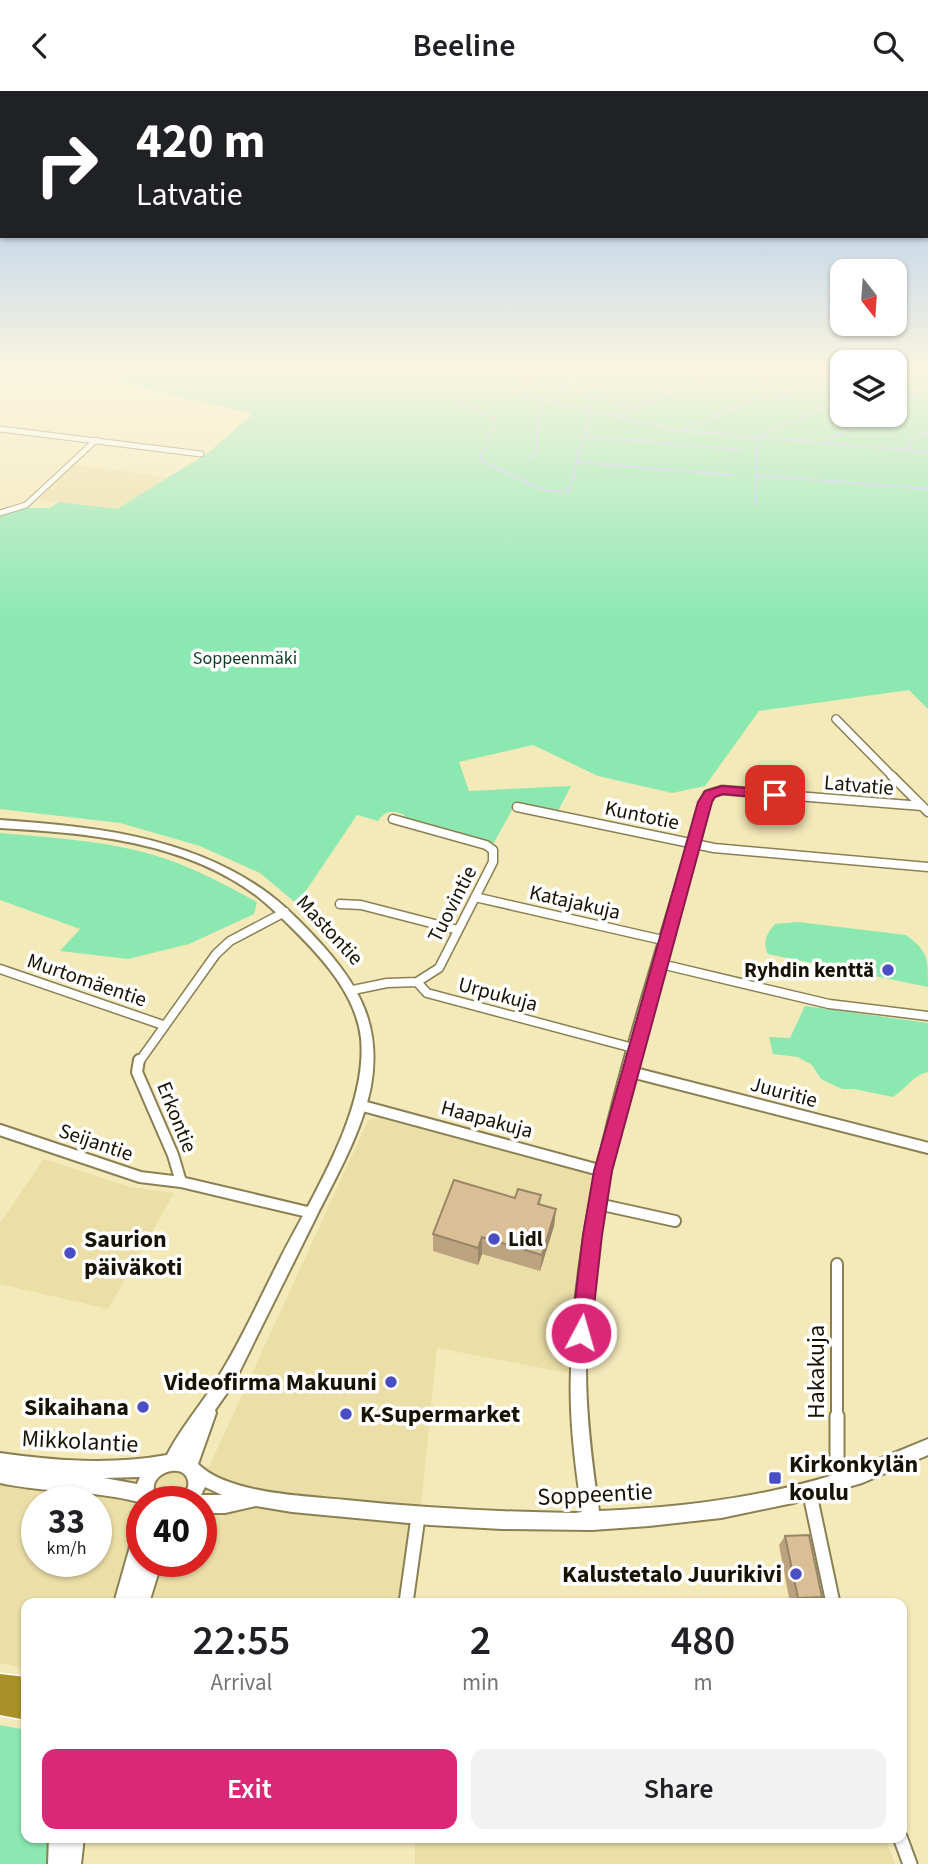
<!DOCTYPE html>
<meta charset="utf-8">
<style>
body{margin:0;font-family:"Source Sans 3",sans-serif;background:#f2f2f2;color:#202124;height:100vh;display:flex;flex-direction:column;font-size:26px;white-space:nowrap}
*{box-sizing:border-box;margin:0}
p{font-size:23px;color:#757577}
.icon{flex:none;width:38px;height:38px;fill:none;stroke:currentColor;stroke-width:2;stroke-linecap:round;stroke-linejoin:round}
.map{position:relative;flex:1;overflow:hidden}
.side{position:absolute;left:21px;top:1507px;width:886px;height:245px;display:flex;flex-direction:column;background:#fff;border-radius:14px;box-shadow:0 2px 5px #0004}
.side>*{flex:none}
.hud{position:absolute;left:0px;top:0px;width:929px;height:147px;box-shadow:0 2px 5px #0004;background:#202124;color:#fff;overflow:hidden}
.needle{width:46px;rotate:163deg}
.controls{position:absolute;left:830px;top:168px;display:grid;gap:14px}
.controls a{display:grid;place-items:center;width:77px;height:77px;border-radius:14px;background:#fff;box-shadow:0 2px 5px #0004;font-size:35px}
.speed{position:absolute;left:21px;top:1395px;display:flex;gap:14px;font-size:35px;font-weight:700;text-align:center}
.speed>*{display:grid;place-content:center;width:91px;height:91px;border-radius:50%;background:#fff;box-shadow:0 2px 5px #0004;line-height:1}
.speed small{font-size:18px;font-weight:400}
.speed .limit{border:10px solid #d22;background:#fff;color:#111}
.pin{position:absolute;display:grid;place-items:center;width:60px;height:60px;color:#fff;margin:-30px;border-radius:14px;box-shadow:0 4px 10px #0006}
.me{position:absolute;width:77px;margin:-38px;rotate:6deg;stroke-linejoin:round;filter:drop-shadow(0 0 5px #0008)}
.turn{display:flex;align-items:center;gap:24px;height:147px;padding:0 21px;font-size:32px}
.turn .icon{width:91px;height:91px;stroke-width:2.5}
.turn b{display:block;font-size:49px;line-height:60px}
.eta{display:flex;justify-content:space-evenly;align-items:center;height:119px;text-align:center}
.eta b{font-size:42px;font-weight:600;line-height:49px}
.action{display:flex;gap:14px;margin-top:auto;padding:14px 21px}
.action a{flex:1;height:80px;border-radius:14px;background:#db2777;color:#fff;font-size:28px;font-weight:600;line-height:80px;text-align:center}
.action a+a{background:#f2f2f2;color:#202124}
header{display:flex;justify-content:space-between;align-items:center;height:91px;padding:0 21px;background:#fff;font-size:32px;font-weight:600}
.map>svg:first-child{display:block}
</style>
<header><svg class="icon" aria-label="back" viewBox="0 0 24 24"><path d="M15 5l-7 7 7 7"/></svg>Beeline<svg class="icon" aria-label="search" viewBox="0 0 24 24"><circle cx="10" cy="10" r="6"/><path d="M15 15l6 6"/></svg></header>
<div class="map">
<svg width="928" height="1773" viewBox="0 0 928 1773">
<rect width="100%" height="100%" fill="#f4e9b9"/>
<path fill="#ebdea7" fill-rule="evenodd" d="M74 374 169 386 117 418 38 409Z
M378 1027 590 1083 595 1091 579 1188 569 1282 437 1257 411 1512H26V1578L0 1572V1360L106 1375 152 1372 209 1376 367 1032 371 1028ZM37 1410H96V1470H37ZM142 1410H201V1470H142Z
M44 1068 130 1096 174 1102 108 1218 0 1193V1132Z
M415 1747H885L895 1773H415Z"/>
<path fill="#8ce8b1" d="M75 280H842V324H894V280H928V618L909 599 759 620 705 695 672 702 598 685 533 654 459 671 469 700 571 695 558 720 516 712 492 755 407 732 404 724C392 719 386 719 378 730L357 724 297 813 260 782 200 755 120 732 0 718V425L25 417H50L59 411 117 418 208 362 252 323Z
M0 742C46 746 94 749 139 760 181 770 219 790 257 811L254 823 189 853 128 868 60 860 80 838 0 809Z
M798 831 906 844C928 860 928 867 928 896L768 863C762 851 767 842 775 833Z
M805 915 928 932V981C912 985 907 997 893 1006L854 998H842L821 988 812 974 798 966 773 963 769 946 790 947Z
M0 1634 26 1639V1746L47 1747 49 1773H0Z"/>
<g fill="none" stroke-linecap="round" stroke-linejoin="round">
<path stroke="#bdc7fe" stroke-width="2" d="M437 280C465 287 494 284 522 289 561 296 600 307 638 316
M549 280 568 292
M894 284 904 280
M475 295 491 296 676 339 928 361
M558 297 569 292 671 301
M455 305 462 313 495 327 480 369 544 399 569 401 590 318
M759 307 775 309 842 281
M894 314 928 296
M618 324 725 280
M683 339 763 305 761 289 784 280
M584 345 742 359
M824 351 875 324
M913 360 909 351 928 341
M529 367 536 362 540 307
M577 371 732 384
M756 384 928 398
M755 414 757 346 842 308"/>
<g stroke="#8a8054" stroke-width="7">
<path id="street-far4" d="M0 338 201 363
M0 422 26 414 96 349"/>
</g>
<g stroke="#8a8054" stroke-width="10">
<path id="street-far3" d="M836 628 894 687"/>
</g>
<g stroke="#8a8054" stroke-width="11">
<path id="street-far2" d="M892 685 928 721
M709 703 722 699 922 715
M517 716 714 757 928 776
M393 728 486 754 493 759V771L439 877 417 891
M475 806 667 850
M340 813 361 814 458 839
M661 873 829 913 928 925
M0 878 163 934
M353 899 387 892 417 891 427 902 637 958
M139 971 216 863 230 850 285 821"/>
</g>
<g stroke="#8a8054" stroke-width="14">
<path id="street-far1" d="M139 969 137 981 173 1064 181 1091 312 1122
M631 981 928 1057
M359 1014 603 1080
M0 1039 140 1086 181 1091
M598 1113 675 1130
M837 1173V1327"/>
</g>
<g stroke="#8a8054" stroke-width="17">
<path id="street" d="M837 1325V1370L841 1388
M809 1399 833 1512
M406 1512 418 1426
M900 1746 910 1773"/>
</g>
<g stroke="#8a8054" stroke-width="4">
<path id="secondary" d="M709 700 714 703 710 711C662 894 590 1087 586 1278 586 1326 592 1373 599 1420 688 1416 779 1405 863 1374 885 1366 906 1357 928 1348V1364L862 1392 793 1412 721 1427 649 1435 592 1439 502 1438 430 1434 292 1421 256 1415 225 1422H201V1410H182C184 1404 190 1396 188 1390 185 1373 157 1379 154 1394 153 1399 155 1406 155 1410H142V1416L139 1411C93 1399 46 1402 0 1392V1362C56 1370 112 1374 167 1364 182 1334 205 1310 222 1280 244 1244 261 1205 280 1168 312 1105 368 1019 361 947 356 905 325 870 296 841 283 828 271 816 257 805 184 750 88 742 0 737V729C90 735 186 745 262 798 285 814 305 835 324 856 361 898 381 937 371 995 362 1041 337 1084 316 1126 289 1181 261 1236 234 1292L215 1319 216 1322 198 1373C228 1403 306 1405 346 1409 423 1417 498 1421 575 1422L582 1421C575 1374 569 1326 571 1279 575 1088 649 894 700 711L705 701ZM140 1386 137 1393 104 1387ZM205 1396 222 1404H201Z
M142 1436V1470H144L141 1481 144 1470H162L149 1512H114L133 1445 136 1439Z
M49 1746H84L81 1773H48Z"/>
</g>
<g stroke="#fff" stroke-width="3">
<path id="highway" d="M0 1583 26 1586V1629L0 1624Z"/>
</g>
<use href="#street-far4" stroke="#fff" stroke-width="5"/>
<use href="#street-far3" stroke="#fff" stroke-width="7"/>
<use href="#street-far2" stroke="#fff" stroke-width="8"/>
<use href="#street-far1" stroke="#fff" stroke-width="10"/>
<use href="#street" stroke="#fff" stroke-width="13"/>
<use href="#secondary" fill="#fff" fill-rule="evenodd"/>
<use href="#highway" fill="#a89228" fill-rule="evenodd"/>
</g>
<path fill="#bba380" d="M541 1104 540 1114 556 1118 554 1135 540 1180 482 1163 478 1174 433 1160V1143L515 1107Z
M785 1445 822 1506 817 1512H790L779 1454Z"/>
<path fill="#998568" d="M556 1118 554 1135 540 1180 542 1164Z
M482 1146V1163L478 1174V1157Z"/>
<path fill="#dabe95" stroke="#998568" stroke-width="2" d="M454 1089 515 1107 518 1098 541 1104 538 1113 556 1118 542 1164 482 1146 478 1157 433 1143Z
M809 1444 822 1506 798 1507 785 1445Z"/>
<linearGradient id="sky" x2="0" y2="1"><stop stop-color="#97bcf1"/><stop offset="0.53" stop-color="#faf5e0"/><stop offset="1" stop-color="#faf5e0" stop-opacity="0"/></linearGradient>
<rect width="928" height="528" fill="url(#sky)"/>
<path fill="#db2777" stroke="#8e194d" stroke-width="2" d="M722 695 775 699 782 704 775 708 723 703 715 706 712 711 612 1080 602 1144 591 1242 588 1249 581 1252 574 1249 571 1242 583 1144 594 1080 698 711 705 700Z"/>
<g fill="#4a4dc3" stroke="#fff" stroke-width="2.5">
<circle cx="888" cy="879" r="7"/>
<circle cx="494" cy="1148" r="7"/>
<circle cx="70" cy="1162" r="7"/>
<circle cx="391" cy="1291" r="7"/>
<circle cx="143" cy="1316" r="7"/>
<circle cx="346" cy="1323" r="7"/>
<rect x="768" y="1380" width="14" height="14" rx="3.5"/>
<circle cx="796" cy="1483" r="7"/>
</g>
<g text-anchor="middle" stroke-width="7" stroke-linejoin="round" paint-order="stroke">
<g font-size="18" fill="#0f3b24" stroke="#fff">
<text x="245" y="573">Soppeenmäki</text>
</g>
<g font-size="21" fill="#171303" stroke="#fff">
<text transform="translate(859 694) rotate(5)" y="7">Latvatie</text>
<text transform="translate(642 724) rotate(12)" y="7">Kuntotie</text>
<text transform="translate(575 811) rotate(13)" y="7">Katajakuja</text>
<text transform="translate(452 813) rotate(-63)" y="7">Tuovintie</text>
<text transform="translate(330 839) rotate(47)" y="7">Mastontie</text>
<text transform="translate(87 889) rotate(19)" y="7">Murtomäentie</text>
<text transform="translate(498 903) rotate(15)" y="7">Urpukuja</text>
<text transform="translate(784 1001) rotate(15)" y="7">Juuritie</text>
<text transform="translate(177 1026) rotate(68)" y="7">Erkontie</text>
<text transform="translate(487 1028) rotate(15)" y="7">Haapakuja</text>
<text transform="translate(96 1051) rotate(19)" y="7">Seijantie</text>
</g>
<g font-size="21" font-weight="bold" fill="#171303" stroke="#fff" text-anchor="end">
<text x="874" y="886">Ryhdin kenttä</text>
<text x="508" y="1155" text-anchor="start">Lidl</text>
</g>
<g font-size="24" font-weight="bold" fill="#171303" stroke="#fff" text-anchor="start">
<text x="84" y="1156">Saurion<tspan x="84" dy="28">päiväkoti</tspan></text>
<text x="377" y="1299" text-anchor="end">Videofirma Makuuni</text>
<text x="129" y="1324" text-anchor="end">Sikaihana</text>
<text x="360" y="1331">K-Supermarket</text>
<text x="789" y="1381">Kirkonkylän<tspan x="789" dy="28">koulu</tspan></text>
<text x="782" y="1491" text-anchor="end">Kalustetalo Juurikivi</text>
</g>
<g font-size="24" fill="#171303" stroke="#fff">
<text transform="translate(816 1281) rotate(-90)" y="8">Hakakuja</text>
<text transform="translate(80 1350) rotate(3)" y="8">Mikkolantie</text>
<text transform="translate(595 1403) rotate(-3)" y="8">Soppeentie</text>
</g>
</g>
</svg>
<div class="controls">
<a><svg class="needle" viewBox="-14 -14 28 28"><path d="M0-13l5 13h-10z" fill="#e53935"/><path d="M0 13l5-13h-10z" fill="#757577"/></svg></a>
<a><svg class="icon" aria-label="layers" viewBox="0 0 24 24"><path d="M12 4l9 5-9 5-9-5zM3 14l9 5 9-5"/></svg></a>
</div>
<div class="speed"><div>33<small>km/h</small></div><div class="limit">40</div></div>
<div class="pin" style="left:775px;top:704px;background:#d93025"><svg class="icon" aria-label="arrive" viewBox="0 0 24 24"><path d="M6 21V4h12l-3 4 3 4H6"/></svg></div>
<svg class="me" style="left:581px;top:1242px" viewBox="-20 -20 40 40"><circle r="17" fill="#db2777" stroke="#fff" stroke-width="3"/><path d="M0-11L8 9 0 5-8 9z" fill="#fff"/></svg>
<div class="hud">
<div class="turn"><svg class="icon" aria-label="right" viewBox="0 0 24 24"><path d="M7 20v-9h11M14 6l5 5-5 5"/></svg><div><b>420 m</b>Latvatie</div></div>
</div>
<section class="side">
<div class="eta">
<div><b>22:55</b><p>Arrival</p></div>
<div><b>2</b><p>min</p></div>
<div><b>480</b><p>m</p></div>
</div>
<div class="action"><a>Exit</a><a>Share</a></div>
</section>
</div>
